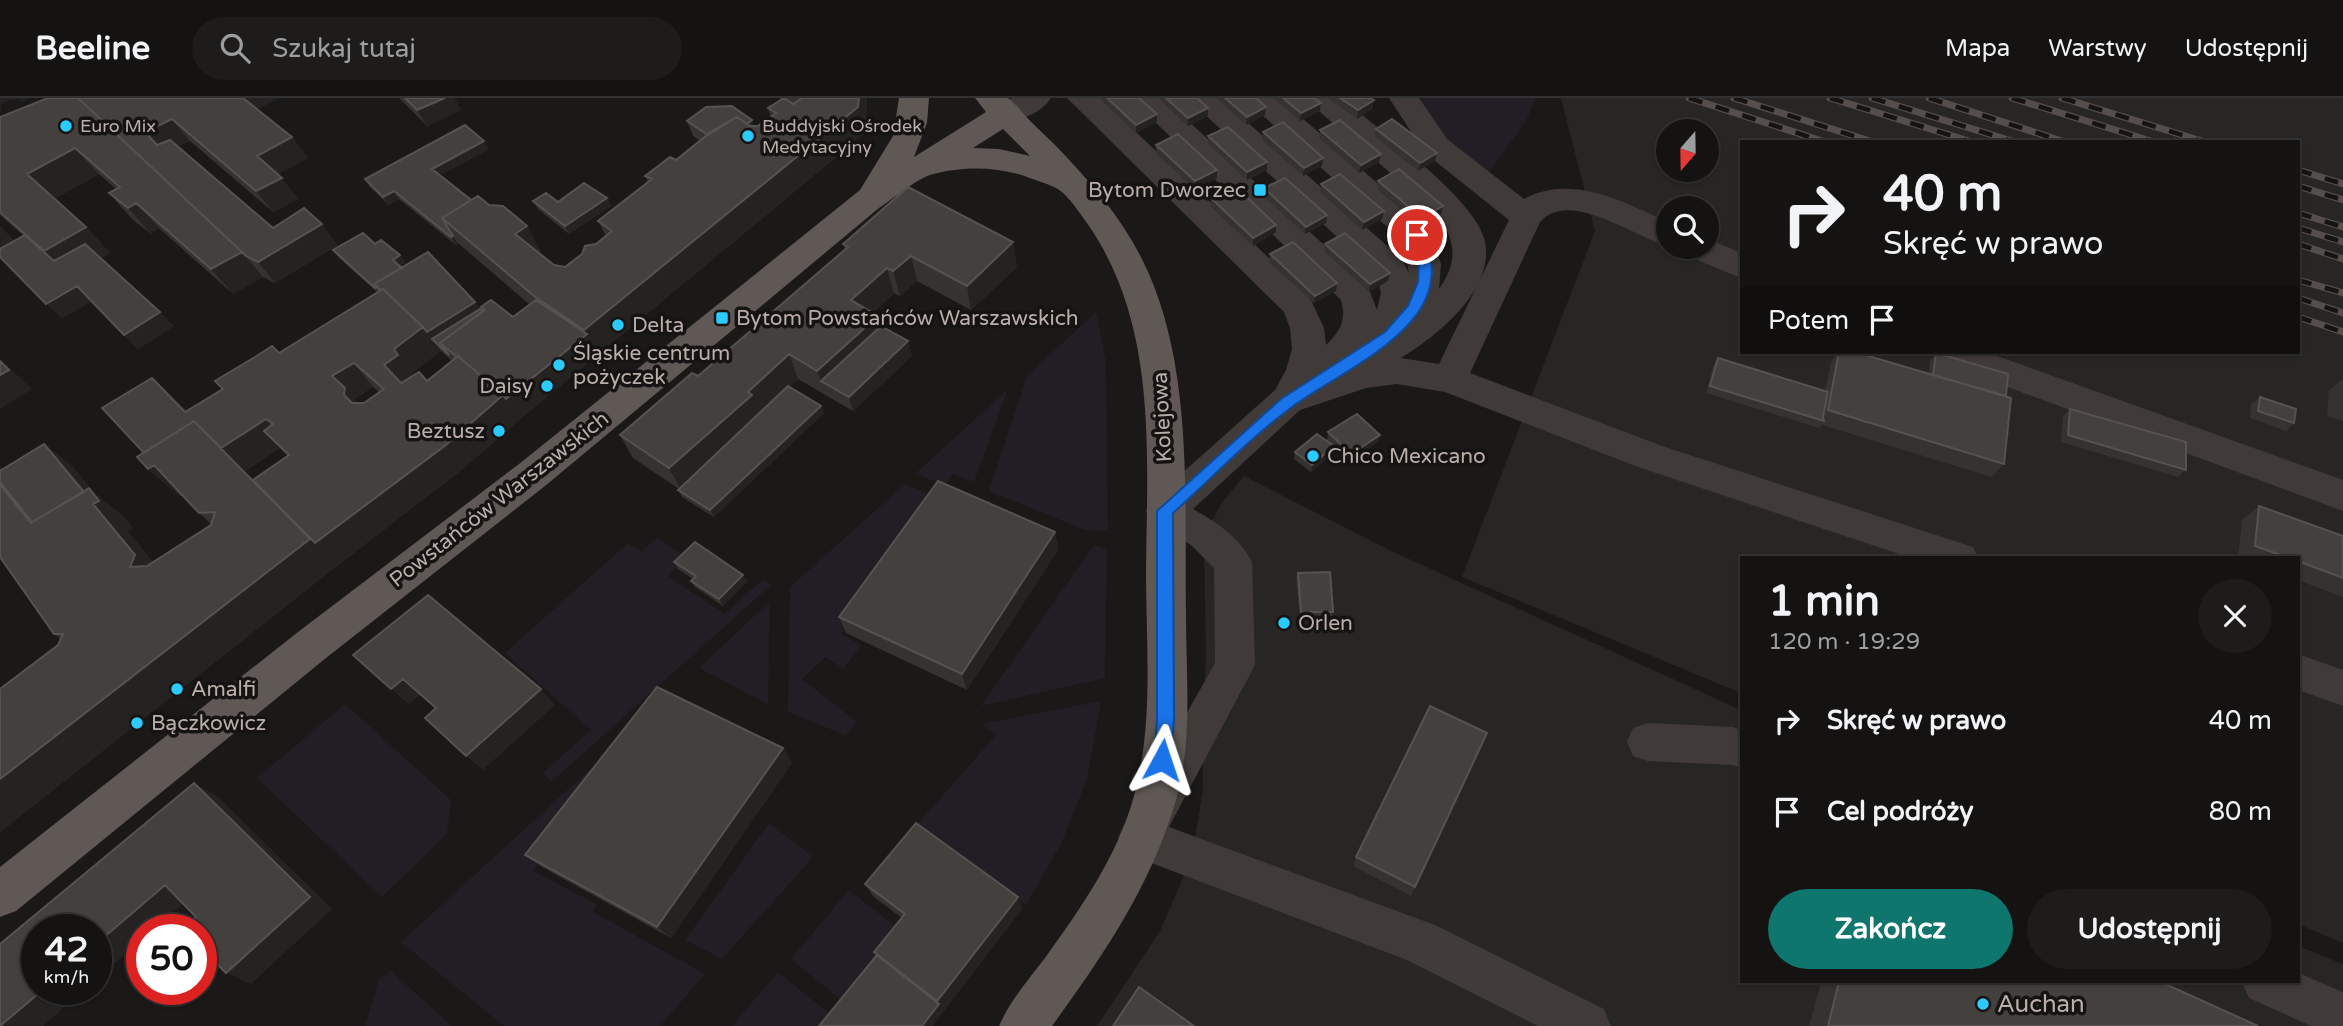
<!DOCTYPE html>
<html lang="pl">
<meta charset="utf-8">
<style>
body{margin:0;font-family:"Varela Round",sans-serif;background:#1d1c1b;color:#f1f3f6;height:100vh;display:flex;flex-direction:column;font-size:26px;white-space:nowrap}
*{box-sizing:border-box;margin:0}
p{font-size:23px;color:#9d9e9f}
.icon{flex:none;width:38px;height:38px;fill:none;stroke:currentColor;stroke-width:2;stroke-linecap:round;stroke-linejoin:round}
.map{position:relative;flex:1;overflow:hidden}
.drawer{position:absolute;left:1740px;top:458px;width:560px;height:427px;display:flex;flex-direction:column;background:#141312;border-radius:0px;box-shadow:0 2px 5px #0004,0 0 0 2px #333232}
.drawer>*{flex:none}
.top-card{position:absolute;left:1740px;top:42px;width:560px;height:214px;border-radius:0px;box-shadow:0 2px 5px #0004,0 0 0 2px #333232;background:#141312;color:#f1f3f6;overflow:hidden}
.needle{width:46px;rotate:200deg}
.buttons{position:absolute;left:1656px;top:21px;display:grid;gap:14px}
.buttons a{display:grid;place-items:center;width:63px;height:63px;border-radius:50%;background:#141312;box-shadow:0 2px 5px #0004,0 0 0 2px #333232;font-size:35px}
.speed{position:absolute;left:21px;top:816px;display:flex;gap:14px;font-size:35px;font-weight:700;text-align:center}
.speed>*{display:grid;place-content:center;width:91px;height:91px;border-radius:50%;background:#141312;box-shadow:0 2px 5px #0004,0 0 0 2px #333232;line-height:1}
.speed small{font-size:18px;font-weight:400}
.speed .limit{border:10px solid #d22;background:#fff;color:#111}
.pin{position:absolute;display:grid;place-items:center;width:60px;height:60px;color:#fff;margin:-30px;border:4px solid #fff;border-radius:50%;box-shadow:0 2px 7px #0007}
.me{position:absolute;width:77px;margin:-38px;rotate:5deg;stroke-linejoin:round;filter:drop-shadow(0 0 5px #0008)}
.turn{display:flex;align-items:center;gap:24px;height:147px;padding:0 28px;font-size:32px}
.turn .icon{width:91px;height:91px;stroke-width:2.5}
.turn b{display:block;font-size:49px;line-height:60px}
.then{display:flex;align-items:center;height:66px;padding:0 28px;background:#0003;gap:14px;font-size:26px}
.round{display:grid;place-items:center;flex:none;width:74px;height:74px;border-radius:37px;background:#1d1c1b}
.overview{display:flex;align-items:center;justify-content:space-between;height:119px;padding:0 28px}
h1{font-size:42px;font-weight:700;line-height:52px}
.cta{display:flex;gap:14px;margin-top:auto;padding:14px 28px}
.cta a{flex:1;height:80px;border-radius:42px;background:#0f766e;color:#fff;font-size:28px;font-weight:700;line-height:80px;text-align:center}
.cta a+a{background:#1d1c1b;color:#f1f3f6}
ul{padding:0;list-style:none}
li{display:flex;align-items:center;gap:21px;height:91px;padding:0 28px}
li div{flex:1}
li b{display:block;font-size:26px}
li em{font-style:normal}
header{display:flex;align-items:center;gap:42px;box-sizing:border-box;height:98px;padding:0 35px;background:#141312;border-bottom:2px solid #333232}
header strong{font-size:33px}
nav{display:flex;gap:38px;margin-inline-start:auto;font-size:24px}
.search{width:490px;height:63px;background:#1d1c1b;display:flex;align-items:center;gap:18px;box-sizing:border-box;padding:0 24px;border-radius:38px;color:#9d9e9f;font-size:26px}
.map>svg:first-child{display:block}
</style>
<header>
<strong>Beeline</strong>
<div class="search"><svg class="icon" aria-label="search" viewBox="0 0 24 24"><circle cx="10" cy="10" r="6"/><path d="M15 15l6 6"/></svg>Szukaj tutaj</div>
<nav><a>Mapa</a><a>Warstwy</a><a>Udostępnij</a></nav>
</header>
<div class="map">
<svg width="2343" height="928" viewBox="0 0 2343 928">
<rect width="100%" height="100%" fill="#1a1918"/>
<path fill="#272624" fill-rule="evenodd" d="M1561 0H2343V845L2298 826V460H1741V595L1462 479 1595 133ZM1668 33H1706V72H1668ZM1741 44H2298V254H1741ZM1668 110H1706V149H1668Z
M1244 378 1389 452 1741 612V884H2298V848L2343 866V928H1097L1160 833 1192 759 1203 691 1202 630 1206 562 1204 436 1224 402Z"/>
<path fill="#231d26" d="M1411 0H1536L1526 23 1487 77 1444 51Z
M1096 214 1106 265 1108 433 1085 432 989 393 1027 278Z
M1008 291 974 384 953 376 945 387 915 376Z
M905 386 939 401 841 536 861 547 844 571 825 559 802 581 857 624 845 637 788 614 790 489Z
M657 440 687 459 668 478 725 516 763 481 771 487 551 684 543 675 591 632 505 555 628 445 642 453Z
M1094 447 1107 451 1105 580 981 608Z
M770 503 768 606 699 570Z
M666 602 533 773 597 806 593 814 705 876 660 928H504L401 844Z
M1101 603 1087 681 1061 746 1026 807 916 728 996 637 981 626Z
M345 606 451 702 447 736 382 799 257 680Z
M769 725 813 759 722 861 685 842Z
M849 792 899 831 841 902 791 861Z
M391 873 452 928H365L379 881Z
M778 874 831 917 823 928H732Z"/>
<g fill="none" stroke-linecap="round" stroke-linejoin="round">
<path fill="#403b38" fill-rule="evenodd" d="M1012 0H1051C1041 16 1013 27 995 22L991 15 995 8Z
M1067 0H1100L1309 198 1324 230 1326 247C1340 234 1347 222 1341 202L1130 0H1163L1367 186 1377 212 1381 195 1376 175 1187 0H1220L1402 161 1409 175 1403 143 1251 7 1246 0H1279L1428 129 1441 166 1439 191C1460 162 1455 139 1434 113L1312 7 1307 0H1341C1377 30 1472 98 1484 140 1498 190 1437 238 1401 260L1439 266 1509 122 1425 55 1389 0H1419L1447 41 1524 101C1571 75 1624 104 1668 124V148C1634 139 1569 90 1540 124L1470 275 1662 348 1973 449 1978 460H1911L1638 369 1445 294 1397 286 1366 290 1300 312 1193 411C1216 424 1240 439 1252 464L1255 567 1169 729 1435 827 1604 911 1611 928H1538L1407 862 1125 755 1118 740 1125 725 1215 565 1214 470 1191 447 1152 424 1146 413 1152 402 1275 292 1286 272 1292 251 1290 230 1284 214Z
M1706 140 1741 155V180L1685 157 1680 149H1706Z
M1932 254H1986L2343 382V413L1937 263Z
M2298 556 2343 572V608L2298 592Z
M1648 625 1733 629 1741 632V670L1733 667 1648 663 1633 658 1627 644 1633 630Z
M2298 875 2343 894V928H2311L2249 900 2242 884H2298Z"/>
<path fill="#5f5854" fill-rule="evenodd" d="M899 0H929L927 25 914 59 986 14 975 0H1008L1017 8C1029 23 1044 36 1057 49 1089 82 1120 118 1141 159 1195 265 1184 401 1186 518 1186 578 1193 643 1176 702 1152 786 1103 858 1052 928H999C1010 903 1028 882 1045 860 1081 810 1118 757 1134 698 1154 626 1146 547 1146 474 1147 357 1158 229 1089 128 1081 117 1072 103 1062 94 1054 87 1037 83 1027 79 997 68 960 68 930 77 915 82 893 101 879 110L545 388 326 560 16 813 0 819V769L298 534 519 366 860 92 893 38ZM1003 31 1030 58 999 51 973 50Z"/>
<g stroke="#554e4b" stroke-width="7">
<path id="rail" d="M1689 0 1825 44
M1734 0 1873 44
M1830 0 1972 44
M1872 0 2015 44
M1929 0 2065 44
M2012 0 2154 44
M2062 0 2205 44
M2298 72 2343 86
M2298 88 2343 102
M2298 115 2343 129
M2298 130 2343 144
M2298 146 2343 161
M2298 182 2343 195
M2298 200 2343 215
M2298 219 2343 234"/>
</g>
<use href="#rail" stroke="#151413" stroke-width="4.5" stroke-dasharray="14" stroke-linecap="butt"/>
</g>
<path fill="#353331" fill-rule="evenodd" d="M48 0H279L257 11 292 39 308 60 278 76 298 101 273 114 190 43 178 48 273 130 338 147 275 185 263 179 233 196 159 130 151 136 132 121 109 95 116 91 99 76 54 101 86 129 110 155 101 160 174 228 138 251 92 203 62 220 1 160 0 161V128L14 143 24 138 0 117V19Z
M399 0H454L461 12 427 28Z
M779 0H867L865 35 520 321 464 370 338 467 0 734 61 541 54 536 3 371 44 346 73 369 94 395 123 418 133 430 127 433 153 464 211 426 199 415 182 397 180 398 148 371 144 355 177 304 186 313 377 194 339 160 333 152 375 146 400 157 405 165 400 168 402 170 475 204 480 211 483 213H484L481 209 513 219 530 207 458 145 456 147 399 101 389 107 370 89 365 81 489 51 440 77 541 153 539 155 554 167 565 169 606 138 598 123 648 85 645 78 676 62 700 43 693 38 687 23 758 28 771 19 768 10 782 2ZM440 252 452 263 427 283 414 277 412 275 441 253ZM373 289 379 294 364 305H357L354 301ZM280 350 288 358 254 382 245 373Z
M1101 0H1139L1157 16V24L1136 35 1101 2Z
M1158 0H1197L1208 10V18L1188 28Z
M1216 0H1256L1265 17 1246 27Z
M1273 0H1314L1320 13 1300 23Z
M1328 0H1370L1374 2 1372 11 1357 21Z
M1376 31 1435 63 1418 73 1375 39Z
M1320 32 1381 56 1379 64 1359 75 1319 40Z
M1263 34 1322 68 1303 78 1262 42Z
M1208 38 1267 72 1247 82 1208 46Z
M1156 47 1217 80 1194 91 1156 55Z
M1378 83 1441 116 1420 128 1377 91Z
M1321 86 1384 113 1382 121 1362 132 1320 94Z
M1264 90 1327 117 1326 125 1305 136 1263 98Z
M607 100 611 108 569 136 538 111 533 103 558 104Z
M1211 100 1276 134 1253 148 1210 108Z
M843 146 1017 169 971 212 917 183 900 198 894 195 872 215 878 218 881 228 912 258 853 313 798 281 789 289 824 315 714 419 682 399 678 392 679 391 633 360 620 337 698 278 845 151Z
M1325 146 1390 175 1388 183 1369 194 1324 153Z
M1270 156 1337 185 1336 193 1314 205 1269 164Z
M1837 254H1855L1929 275 1930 263 1936 255 2006 298 2004 366 1992 379 1822 327 1819 330 1706 295 1713 268 1718 260 1825 293 1831 264Z
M2343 281V323L2327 318 2329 292Z
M2260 299 2294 325 2286 333 2250 320 2251 306Z
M2070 311 2186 372 2178 379 2061 344 2063 318Z
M1328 334 1380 337 1378 344 1349 363 1327 342Z
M1295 354 1332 356 1311 374 1294 361Z
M2259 408 2343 438V499L2298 482V460H2238L2242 422Z
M1055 434 1058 452 967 592 846 535 839 519Z
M674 464 743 477 747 483 723 508 695 489 691 483 693 481 678 471Z
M1298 475 1333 514 1332 520H1300L1296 481Z
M783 650 792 665 671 840 542 769 525 757Z
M1356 759 1415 789 1411 798 1353 768Z
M865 786 1022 811 932 928H819L877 857 874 854 902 820 873 798Z
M1821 884H2161L2258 928H1809Z"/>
<path fill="#242322" d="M0 0H31L22 4 19 1 9 2 1 6V12L0 13Z
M239 0H279L250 15Z
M445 0H454L461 12 427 28 417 12Z
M859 0H867L865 35 598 256 584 232Z
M1374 2 1372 11 1357 21 1358 12Z
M1321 5 1320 13 1300 23 1301 15Z
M1266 9 1265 17 1246 27 1247 19Z
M1208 10V18L1188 28V20Z
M1157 16V24L1136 35V27Z
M172 21 190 43 163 55 145 34Z
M752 22 757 38 717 43Z
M292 39 308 60 273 79 257 58Z
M484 43 489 51 437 79 432 71Z
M75 50 99 76 52 102 27 76Z
M1437 55 1435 63 1418 73 1420 65Z
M1381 56 1379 64 1359 75 1361 67Z
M1323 60 1322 68 1303 78 1304 70Z
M1267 64V72L1247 82V74Z
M1217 72V80L1194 91 1195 83Z
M282 80 298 101 273 114 256 93Z
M394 93 399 101 389 107 383 99Z
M607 100 611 108 569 136 565 128Z
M136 105 159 130 151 136 128 110Z
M1443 108 1441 116 1420 128 1422 120Z
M1384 113 1382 121 1362 132 1364 124Z
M1327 117 1326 125 1305 136 1306 129Z
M322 126 338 147 275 185 258 164Z
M1276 127V134L1253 148V140Z
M0 128 20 150 0 161Z
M527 128 541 153 530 161 515 136Z
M86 129 110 155 70 178 44 153Z
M453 138 458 145 456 147 451 139Z
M1013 144 1017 169 971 212 967 188Z
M242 154 263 179 233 196 211 171Z
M400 157 405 165 398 169 393 162Z
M911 158 917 183 900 198 893 173Z
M887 170 894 195 858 227 851 202Z
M1390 175 1388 183 1369 194 1370 186Z
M1337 185 1336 193 1314 205 1315 198Z
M77 188 93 203 62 220 46 206Z
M475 204 485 219 435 245 441 253 412 275 416 281 403 291 384 267 394 251 423 229Z
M160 214 174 228 138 251 124 237Z
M878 218 885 243 821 283 817 273Z
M587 236 598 256 520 321 506 301Z
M908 243 912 258 853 313 849 299Z
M789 256 798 281 760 315 682 393 669 370 748 294Z
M0 261 32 291 0 311Z
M354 265 373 289 354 301 365 314V320L344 297 332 278Z
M152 280 177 304 210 337 185 314Z
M503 297 520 321 464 370 338 467 0 734V681L310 441 149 360 266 321 289 344 264 333 280 350 245 373 316 445Z
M821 308 824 315 714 419 710 412Z
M1380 337 1378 344 1349 363 1351 356Z
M44 346 73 369 94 395 123 418 133 430 127 433 169 483 67 452 0 407V367L46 425Z
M1334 348 1332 356 1311 374 1312 367Z
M154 367 186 394 180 398 148 371Z
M1055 434 1058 452 967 592 962 576Z
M743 477 747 483 723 508 719 501Z
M403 581 421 596 409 606 391 591Z
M541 591 555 607 483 672 466 658Z
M783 650 792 665 671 840 657 829Z
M194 685 218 699 332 811 251 886 226 875Z
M165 787 191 799 154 831H142V842L96 881V846Z
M1018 799 1022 811 932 928H922L939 906 937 903Z
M44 891H86L43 928H1Z"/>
<path fill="#43403e" stroke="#56524f" stroke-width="2" fill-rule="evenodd" d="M48 0H78L242 154 211 171 136 105 128 110 109 95 120 89 75 50 27 76 86 129 44 153 0 114V19Z
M78 0H243L292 39 257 58 282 80 256 93 172 21 145 34 157 47 170 42 273 130 304 110 322 126 258 164 246 158Z
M405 0H445L417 12Z
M784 0 793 6 802 0H859L858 9 584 232 534 198 442 120 478 98 489 107 503 108 527 128 515 136 554 167 565 169 582 156 585 148 596 146 612 133 598 123 652 81 645 78 670 59 676 62 712 33 737 19 750 28H758L776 15 768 10Z
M1107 0H1139L1157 16 1136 27Z
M1166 0H1197L1208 10 1188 20Z
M1225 0H1256L1266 9 1247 19Z
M1283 0H1314L1321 5 1301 15Z
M1340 0H1370L1374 2 1358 12Z
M732 8 752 22 747 26 737 19 708 37 687 23 706 9Z
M1392 21 1437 55 1420 65 1376 31Z
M1340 22 1381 56 1361 67 1320 32Z
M1283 24 1323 60 1304 70 1263 34Z
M465 27 484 43 432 71 471 102 442 120 453 138 451 139 394 93 383 99 365 81Z
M1228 29 1267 64 1247 74 1208 38Z
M1178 36 1217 72 1195 83 1156 47Z
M1399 71 1443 108 1422 120 1378 83Z
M1340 76 1384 113 1364 124 1321 86Z
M1285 80 1327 117 1306 129 1264 90Z
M584 85 607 100 565 128 533 103 546 95 558 104Z
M1235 88 1276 127 1253 140 1211 100Z
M908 89 1013 144 967 188 911 158 893 173 887 170 851 202 878 218 817 273 789 256 748 294 752 297 669 370 620 337 692 275 698 278 848 149 843 146Z
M363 135 375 146 381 142 400 157 393 162 402 170 374 186 377 189 375 190 333 152Z
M1345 135 1390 175 1370 186 1325 146Z
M25 137 54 163 85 146 160 214 124 237 77 188 46 206 0 159V151Z
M1293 144 1337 185 1315 198 1270 156Z
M428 154 475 204 427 234 423 229 383 191 380 192 374 186Z
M383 191 423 229 394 251 398 257 384 267 401 285 419 274 427 283 458 258 503 297 446 347 315 445 253 382 289 357 264 333 273 326 266 321 221 350 194 323 144 355 102 310 152 280 185 314 223 291 215 283 255 259 272 248 279 255ZM354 265 384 291 364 305H352L344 297 345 290 332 278Z
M491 202 513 219 536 202 587 236 506 301 503 297 458 258 457 259 440 245 485 212 481 209Z
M480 211 483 213 440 245 449 257 432 241Z
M881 228 908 243 849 299 821 283Z
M1839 254H1855L2011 300 2004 366 1828 312Z
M1936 255 2008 276 2006 298 1933 277Z
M1718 260 1828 294 1823 319 1824 323 1710 288Z
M0 263 9 272 0 277Z
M788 288 821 308 710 412 678 392Z
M2260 299 2296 311 2294 325 2258 313Z
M2070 311 2186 344V372L2068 337Z
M1357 316 1380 337 1351 356 1328 334Z
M194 323 310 441 0 681V591L58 547 63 536H54L0 459V387L31 425 89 390 99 403 93 406 135 457 130 469 147 468 211 427 215 414 199 415 154 367 148 371 137 359Z
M1317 336 1334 348 1312 367 1295 354Z
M44 346 84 394 32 424 0 384V373Z
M938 383 1055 434 962 576 839 519Z
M2259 408 2343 438V480L2298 463V460H2289L2255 448Z
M695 444 743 477 719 501 691 483 696 478 674 464Z
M1330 474 1333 514H1301L1298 475Z
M428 497 541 591 466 658 425 620 436 610 403 581 391 591 353 557Z
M657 589 783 650 657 829 525 757Z
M1430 608 1487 635 1415 789 1356 759Z
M194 685 310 799 226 875 201 849V831H184L183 830 196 819 165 787 96 846V831H37V891H44L0 928V846Z
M916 725 1018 799 937 903 874 854 905 816 865 786Z
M877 857 939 906 922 928H819Z
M1839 884H2161L2258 928H1828Z
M1139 889 1194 928H1113Z"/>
<path fill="#1a73e8" stroke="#114b97" stroke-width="2" d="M1417 132 1421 134C1469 223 1347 268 1292 309 1250 340 1212 380 1173 415L1174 621 1171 662 1169 668 1162 670 1156 668 1154 662 1157 621V413L1281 301 1385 234 1408 208 1418 184 1419 158 1410 137Z"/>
<g fill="#2bcaff" stroke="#151413" stroke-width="2.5">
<circle cx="66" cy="28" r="7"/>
<circle cx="748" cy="38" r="7"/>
<rect x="1253" y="85" width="14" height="14" rx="3.5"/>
<rect x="715" y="213" width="14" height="14" rx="3.5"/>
<circle cx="618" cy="227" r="7"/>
<circle cx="559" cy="267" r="7"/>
<circle cx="547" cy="288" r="7"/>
<circle cx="499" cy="333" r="7"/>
<circle cx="1313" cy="358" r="7"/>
<circle cx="1284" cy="525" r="7"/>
<circle cx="177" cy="591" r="7"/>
<circle cx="137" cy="625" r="7"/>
<circle cx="1983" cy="906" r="7"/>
</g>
<g text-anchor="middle" stroke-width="7" stroke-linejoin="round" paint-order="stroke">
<g font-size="18" fill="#bbaea9" stroke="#151413" text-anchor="start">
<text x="80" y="34">Euro Mix</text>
<text x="762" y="34">Buddyjski Ośrodek<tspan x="762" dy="21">Medytacyjny</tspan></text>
</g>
<g font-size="21" fill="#bbaea9" stroke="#151413" text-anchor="start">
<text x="1246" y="99" text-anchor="end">Bytom Dworzec</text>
<text x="736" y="227">Bytom Powstańców Warszawskich</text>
<text x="632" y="234">Delta</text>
<text x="573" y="262">Śląskie centrum<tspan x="573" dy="24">pożyczek</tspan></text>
<text x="533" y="295" text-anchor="end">Daisy</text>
<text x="485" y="340" text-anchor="end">Beztusz</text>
<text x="1327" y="365">Chico Mexicano</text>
<text x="1298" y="532">Orlen</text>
<text x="191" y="598">Amalfi</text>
<text x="151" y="632">Bączkowicz</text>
</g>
<g font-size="21" fill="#bbaea9" stroke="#151413">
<text transform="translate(1162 319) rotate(-93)" y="7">Kolejowa</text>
<text transform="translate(499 401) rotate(-38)" y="7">Powstańców Warszawskich</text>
</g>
<g font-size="24" fill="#bbaea9" stroke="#151413" text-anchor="start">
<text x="1997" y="914">Auchan</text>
</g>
</g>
</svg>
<div class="buttons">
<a><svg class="needle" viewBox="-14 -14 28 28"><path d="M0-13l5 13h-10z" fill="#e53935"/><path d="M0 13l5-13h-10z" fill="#9d9e9f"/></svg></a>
<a><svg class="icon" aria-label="search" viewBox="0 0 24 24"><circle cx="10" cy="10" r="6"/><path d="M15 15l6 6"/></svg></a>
</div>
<div class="speed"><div>42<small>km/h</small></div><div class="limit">50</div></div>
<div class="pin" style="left:1417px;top:137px;background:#d93025"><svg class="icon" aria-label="arrive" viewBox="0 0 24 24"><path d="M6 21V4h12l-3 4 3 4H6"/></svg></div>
<svg class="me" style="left:1162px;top:662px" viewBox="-20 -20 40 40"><path d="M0-17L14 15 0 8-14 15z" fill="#1a73e8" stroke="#fff" stroke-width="4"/></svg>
<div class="top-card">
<div class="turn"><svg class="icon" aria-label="right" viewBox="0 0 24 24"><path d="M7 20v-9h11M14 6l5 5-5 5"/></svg><div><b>40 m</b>Skręć w prawo</div></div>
<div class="then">Potem<svg class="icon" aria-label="arrive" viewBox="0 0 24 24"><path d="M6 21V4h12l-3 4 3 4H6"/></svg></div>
</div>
<section class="drawer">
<div class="overview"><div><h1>1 min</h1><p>120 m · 19:29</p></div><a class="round"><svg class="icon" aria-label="close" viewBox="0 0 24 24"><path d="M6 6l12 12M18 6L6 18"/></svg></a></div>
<ul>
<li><svg class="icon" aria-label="right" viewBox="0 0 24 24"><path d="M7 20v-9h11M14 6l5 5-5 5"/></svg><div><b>Skręć w prawo</b></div><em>40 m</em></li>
<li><svg class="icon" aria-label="arrive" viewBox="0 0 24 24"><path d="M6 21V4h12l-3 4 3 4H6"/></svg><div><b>Cel podróży</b></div><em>80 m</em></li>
</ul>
<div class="cta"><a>Zakończ</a><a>Udostępnij</a></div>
</section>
</div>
